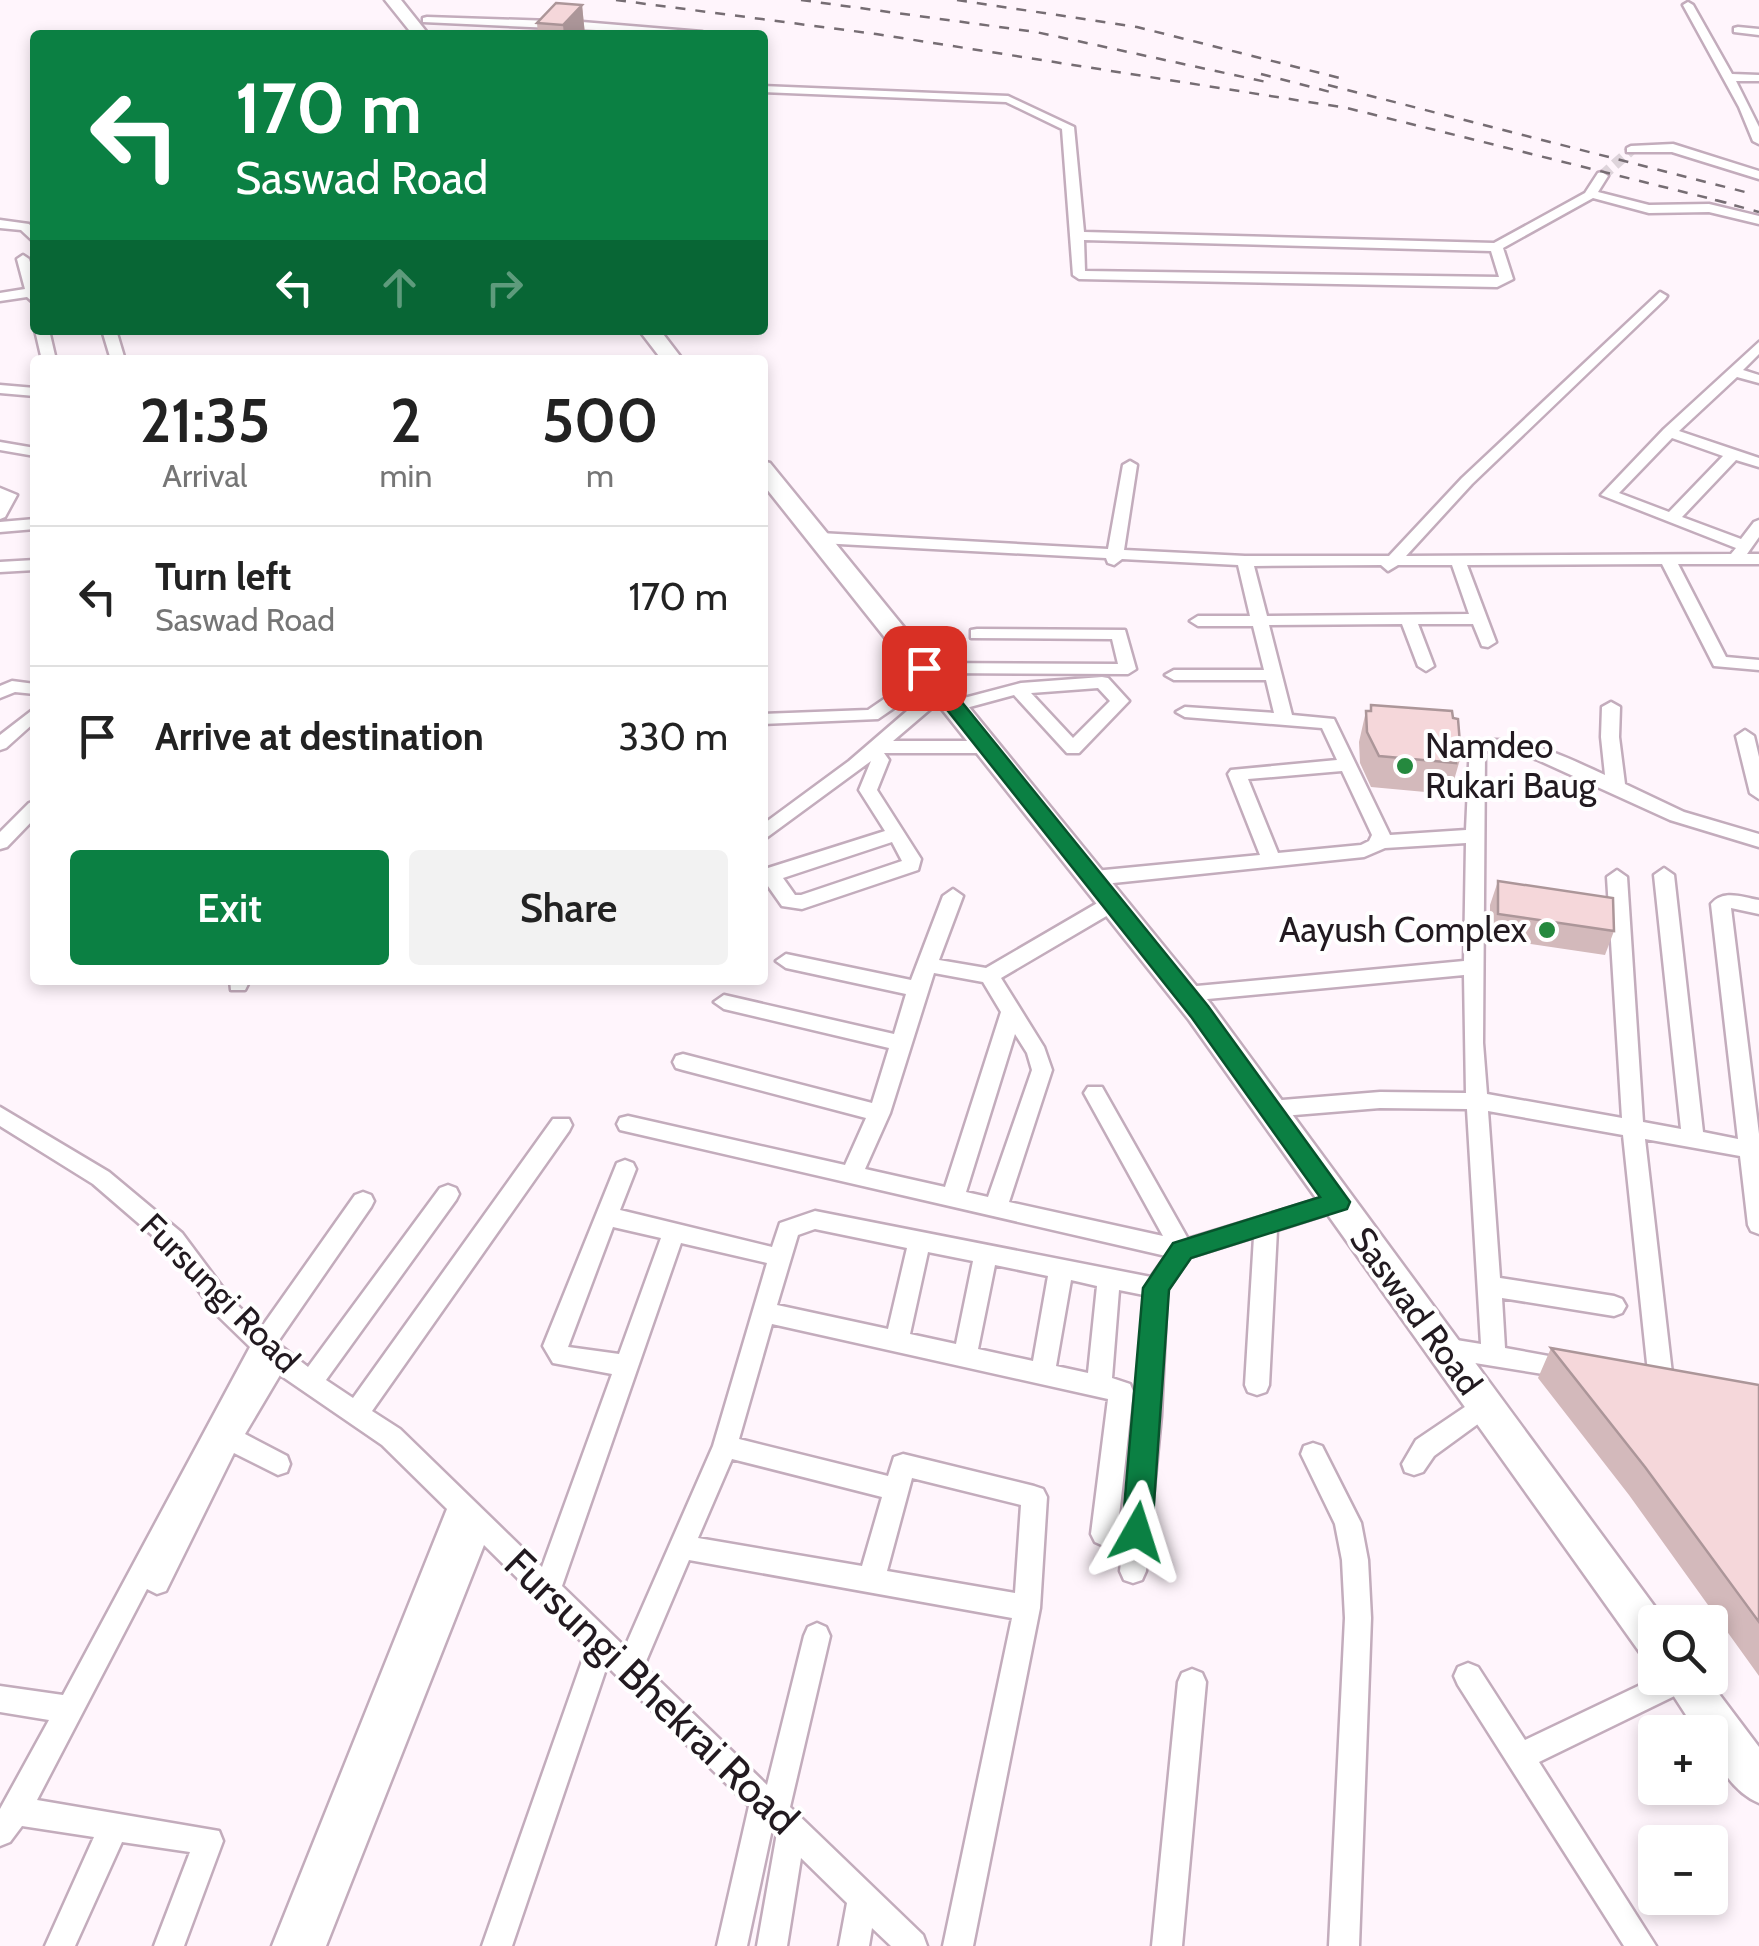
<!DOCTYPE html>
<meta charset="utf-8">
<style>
body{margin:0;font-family:Cabin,sans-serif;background:#f2f2f2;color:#222;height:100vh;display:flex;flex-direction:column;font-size:38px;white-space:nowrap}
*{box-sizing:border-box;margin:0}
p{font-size:32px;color:#767676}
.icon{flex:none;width:55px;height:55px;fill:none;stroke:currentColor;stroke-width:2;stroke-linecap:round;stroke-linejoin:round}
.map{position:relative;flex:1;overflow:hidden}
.panel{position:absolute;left:30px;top:355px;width:738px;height:630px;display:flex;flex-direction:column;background:#fff;border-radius:10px;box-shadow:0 5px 15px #0003}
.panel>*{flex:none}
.banner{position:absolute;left:30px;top:30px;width:738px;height:305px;border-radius:10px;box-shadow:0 5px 15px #0003;background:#0b8043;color:#fff;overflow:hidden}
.controls{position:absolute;left:1638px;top:1605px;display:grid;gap:20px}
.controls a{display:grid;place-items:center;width:90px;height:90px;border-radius:10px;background:#fff;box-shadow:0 5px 15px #0003;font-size:50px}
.pin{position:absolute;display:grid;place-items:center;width:85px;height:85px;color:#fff;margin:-42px;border-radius:20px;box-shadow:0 5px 15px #0006}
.me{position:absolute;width:110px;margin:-55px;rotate:6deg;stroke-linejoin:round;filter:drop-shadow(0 0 8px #0008)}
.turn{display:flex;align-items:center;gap:35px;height:210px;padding:0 40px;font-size:45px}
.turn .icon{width:130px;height:130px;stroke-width:2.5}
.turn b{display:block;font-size:70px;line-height:85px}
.lanes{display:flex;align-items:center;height:95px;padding:0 40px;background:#0003;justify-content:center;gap:50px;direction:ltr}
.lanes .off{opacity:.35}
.eta{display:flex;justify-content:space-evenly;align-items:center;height:170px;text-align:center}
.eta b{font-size:60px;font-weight:600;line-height:70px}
.action{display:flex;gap:20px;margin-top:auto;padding:20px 40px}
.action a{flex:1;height:115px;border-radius:10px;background:#0b8043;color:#fff;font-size:40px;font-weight:600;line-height:115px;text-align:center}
.action a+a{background:#f2f2f2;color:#222}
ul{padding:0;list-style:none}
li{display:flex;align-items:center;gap:30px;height:140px;padding:0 40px;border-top:2px solid #e0e0e0}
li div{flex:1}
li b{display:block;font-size:38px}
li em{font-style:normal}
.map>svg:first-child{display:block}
</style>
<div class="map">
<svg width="1759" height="1946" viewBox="0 0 1759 1946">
<rect width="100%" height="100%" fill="#fff5fc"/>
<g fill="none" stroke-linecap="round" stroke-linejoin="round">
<path stroke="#ded4db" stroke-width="11" stroke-dasharray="11 6" stroke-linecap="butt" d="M1602 176 1631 150"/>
<g stroke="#c3acbc" stroke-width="5">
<path id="minor" d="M1688 2 1693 5 1732 74 1759 75V81H1736L1759 127V144L1753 141 1739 107 1683 5Z
M427 17 582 22 702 32 707 35 423 22V18Z
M1738 27 1759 29V35L1734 32V28Z
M762 86 1008 96 1074 127 1084 232 1494 243 1585 193 1598 173 1602 172 1608 176 1598 192 1649 205 1709 204 1759 216V224L1709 212 1649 213 1593 198 1503 248 1513 279 1497 287 1079 279 1073 275 1062 129 1006 102 762 92ZM1084 240 1491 251 1499 277 1085 271Z
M1631 146 1673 144 1759 171V179L1672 152H1627V148Z
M0 220 29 224 35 231V243L21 230 0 228Z
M23 255 29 259 35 278V304L27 297 0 301V293L25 289 17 259Z
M1660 292 1667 296 1665 299 1472 484 1406 556 1731 554 1736 548 1601 495 1664 429 1759 342V354L1743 370 1759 375V383L1737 377 1679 431 1759 458V467L1736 460 1682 517 1741 539 1754 522 1759 520V537L1747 554H1759V564H1678L1726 657 1759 660V670L1714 666 1662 564 1467 565 1496 642 1488 647 1482 646 1473 624H1418L1434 666 1426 671 1418 666 1402 624 1269 625 1292 715 1334 719 1390 835 1466 830 1470 743C1516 731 1563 756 1605 775L1601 737 1602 707 1611 702 1620 707 1619 737 1625 784 1684 812 1759 834V847L1670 820 1538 760 1514 752 1485 751 1483 1043 1487 1094 1622 1118 1607 877 1617 870 1627 877 1643 1122 1681 1129 1654 875 1664 868 1674 875 1703 1132 1738 1139 1711 904C1723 889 1742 897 1759 900V914L1731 908 1759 1134V1234L1751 1231 1748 1225 1740 1156 1645 1139 1673 1382 1670 1389 1661 1392 1652 1389 1649 1382 1623 1135 1488 1111 1500 1278 1614 1296 1622 1299 1626 1306 1622 1313 1614 1316 1502 1298 1505 1348 1576 1361 1580 1368 1576 1375 1568 1378 1444 1358 1436 1355 1432 1348 1436 1341 1444 1338 1481 1344 1467 1109 1380 1108 1270 1117 1262 1115 1259 1109 1262 1103 1270 1101 1380 1092 1466 1093 1464 975 1186 1001 1176 994 1186 987 1464 961 1466 843 1385 848 1364 857 1094 885 1084 878 1094 871 1260 855 1228 774 1231 770 1337 760 1322 728 1185 717 1176 712 1185 707 1274 713 1266 680H1174L1165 675 1174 670H1264L1253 626H1198L1190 621 1198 616H1250L1238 565 1122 559 1114 565 1108 563 1106 558 820 543 812 538 820 533 1108 549 1123 465 1130 461 1137 465 1124 550 1245 556H1389L1462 478ZM1672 438 1723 456 1669 512 1619 493ZM1381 565 1388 571 1398 565H1452L1469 614 1267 616 1254 566ZM1342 771 1372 835 1369 841 1361 845 1278 853 1248 779Z
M35 330H49L56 360H42Z
M102 330H116L125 360H111Z
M0 385 35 388V396L0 393Z
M0 442 35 448V456L0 450Z
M0 488 17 495 5 517 0 519Z
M35 519V529L0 532V522Z
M35 560V570L0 572V562Z
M977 629 1125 630 1136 669 1128 674 937 673 936 679 878 719 762 724V714L868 710 922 673 916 668 924 663 1118 664 1112 639 971 638V630Z
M1102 677 1108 678 1129 701 1079 753H1067L1014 695 955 711 946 706 949 702 1021 683ZM1098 688 1110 701 1073 738 1031 693Z
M12 681 35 684V694L15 692 0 698V686Z
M942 685 951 690 948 694 893 741H988L997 747 988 753H884L889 760 877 790 921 859 918 870 802 909 782 906 763 879 768 868 885 831 859 790 871 761 762 841V825L849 761 936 686ZM892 842 902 861 801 895H795L783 878Z
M35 708V722L6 748 0 750V735Z
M1745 730 1754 736 1759 757V799L1750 793 1736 736Z
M35 801V818L7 847 0 849V832L29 803Z
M953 889 963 896 939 960 986 968 1106 898H1120L1123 903 1120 908 1001 978 1044 1047 1052 1070 1009 1202 1163 1236 1084 1093 1088 1087H1102L1188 1239 1338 1193 1346 1196 1349 1202 1346 1208 1277 1230 1269 1385 1266 1392 1257 1395 1248 1392 1245 1385 1254 1237 1190 1257 1167 1290 1161 1416 1146 1571 1142 1580 1133 1583 1124 1580 1120 1571 1137 1416 1144 1295 1119 1290 1112 1378 1130 1384 1133 1391 1117 1534 1113 1542 1104 1546 1095 1542 1091 1534 1108 1399 772 1324 739 1439 888 1476 894 1457 903 1454 1034 1486 1043 1489 1047 1497 1040 1608 973 1946H943L1012 1618 689 1560 644 1666 767 1785 804 1636 808 1627 817 1623 826 1627 830 1636 790 1807 923 1935 927 1946H891L872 1928 869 1946H839L847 1903 801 1858 787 1946H757L777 1833 772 1829 747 1946H717L749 1806 607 1666 512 1946H482L587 1647 484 1545 326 1946H272L447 1509 382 1445 280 1375 245 1434 287 1456 290 1464 287 1472 278 1475 234 1453 166 1591 157 1594 147 1589 37 1800 219 1831 223 1841 184 1946H154L190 1852 122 1842 75 1946H45L94 1837 22 1826 10 1842 0 1846V1809L49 1720 0 1712V1686L63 1695 250 1347 216 1314 166 1247 93 1184 0 1126V1107L109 1172 182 1233 232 1300 261 1328 355 1195 363 1192 371 1195 374 1201 371 1207 277 1343 308 1367 440 1188 448 1185 456 1188 459 1194 456 1200 326 1380 353 1398 553 1119H569L572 1125 569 1131 372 1411 400 1429 542 1567 612 1374 553 1363 543 1346 617 1163 625 1160 633 1163 636 1169 620 1210 772 1247 780 1223 815 1211 1151 1277 1166 1256 620 1130 617 1124 620 1118 628 1116 845 1165 866 1118 683 1070 676 1068 673 1062 676 1056 683 1054 872 1103 889 1048 724 1009 714 1002 724 995 894 1034 906 994 786 968 776 961 786 954 911 980 943 896ZM934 973 983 982 1001 1012 945 1187 865 1169 890 1113ZM1015 1034 1027 1053 1032 1070 988 1197 966 1192ZM613 1227 661 1238 619 1354 568 1347ZM815 1229 907 1248 888 1329 777 1305 798 1235ZM681 1243 767 1263 713 1446 625 1647 562 1586ZM928 1252 973 1261 956 1344 910 1334ZM995 1265 1048 1276 1033 1361 978 1349ZM1071 1280 1097 1286 1088 1373 1056 1366ZM732 1459 882 1497 862 1566 698 1538ZM912 1478 1021 1505 1015 1593 887 1571Z
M230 980H250L245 990H231Z
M1484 1394 1493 1397 1496 1405 1493 1413 1434 1456 1423 1472 1414 1475 1405 1472 1402 1464 1416 1440Z
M1313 1443 1322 1446 1361 1523 1368 1560 1371 1618 1359 1946H1329L1345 1618 1342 1560 1335 1524 1301 1454 1304 1446Z
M1468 1663 1478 1667 1525 1740 1655 1678H1696L1693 1687 1539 1762 1656 1946H1624L1458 1685 1454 1676 1458 1667Z
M1192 1669 1202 1673 1206 1682 1182 1946H1152L1178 1682 1182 1673Z"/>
</g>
<g stroke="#c3acbc" stroke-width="5">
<path id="highway" d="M385 0H401L429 35H413Z
M639 330H660L683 360H662Z
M762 461 770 463 1211 1004 1666 1622H1655V1659L1641 1654 1189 1020 762 483Z
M1662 1678H1707L1759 1747V1803C1734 1793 1710 1759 1710 1732H1697Z"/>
</g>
<use href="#minor" fill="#fff" fill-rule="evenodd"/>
<use href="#highway" fill="#fff" fill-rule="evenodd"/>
<path stroke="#766d73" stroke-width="2.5" stroke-dasharray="10 10" stroke-linecap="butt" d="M616 0 876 34 1347 108 1728 203
M801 0 1036 32 1271 83
M957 0 1137 27 1348 80
M1261 74 1338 94
M1328 85 1745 192
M1715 200 1759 212"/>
</g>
<path fill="#d3b9bb" d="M582 5 585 35H538L537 23Z
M1371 705 1461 756 1452 787H1449L1447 794 1371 787 1360 763 1359 742 1366 711H1370Z
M1498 881 1614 931 1605 955 1490 938V905Z
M1551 1348 1759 1385V1676L1629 1495 1538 1378Z"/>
<path fill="#ac9699" d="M582 5 585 35H564L563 25Z"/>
<path fill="#f5d7da" stroke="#ac9699" stroke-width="2.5" d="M556 3 582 5 563 25 537 23Z
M1371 705 1452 711 1453 718 1458 719 1461 756 1455 755 1456 763 1379 756 1367 732 1366 711H1371Z
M1498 881 1613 898 1614 931 1498 914Z
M1551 1348 1759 1385V1622L1645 1467Z"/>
<path fill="#0b8043" stroke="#07532c" stroke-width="2.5" d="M924 662 931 664 1208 1006 1350 1202 1347 1209 1191 1258 1169 1290 1152 1532 1147 1542 1137 1546 1127 1542 1122 1532 1143 1288 1173 1243 1320 1197 1192 1018 917 672 914 668Z"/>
<g fill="#25893e" stroke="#fff" stroke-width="4">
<circle cx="1405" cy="766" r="10"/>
<circle cx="1547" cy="930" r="10"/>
</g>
<g text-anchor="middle" stroke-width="8" stroke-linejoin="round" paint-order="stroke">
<g font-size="35" fill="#221a20" stroke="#fff" text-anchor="start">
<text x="1425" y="758">Namdeo<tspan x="1425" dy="40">Rukari Baug</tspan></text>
<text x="1527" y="942" text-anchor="end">Aayush Complex</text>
</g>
<g font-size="35" fill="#221a20" stroke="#fff">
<text transform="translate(220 1293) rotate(45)" y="12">Fursungi Road</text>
<text transform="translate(1416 1311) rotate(54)" y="12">Saswad Road</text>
</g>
<g font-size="42" fill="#221a20" stroke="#fff">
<text transform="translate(652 1691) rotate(44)" y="15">Fursungi Bhekrai Road</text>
</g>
</g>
</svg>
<div class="controls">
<a><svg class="icon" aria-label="search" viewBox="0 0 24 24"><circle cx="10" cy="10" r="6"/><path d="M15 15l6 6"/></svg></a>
<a>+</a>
<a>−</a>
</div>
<div class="pin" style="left:924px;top:668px;background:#d93025"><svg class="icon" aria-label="arrive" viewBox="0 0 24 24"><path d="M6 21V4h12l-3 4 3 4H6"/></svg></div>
<svg class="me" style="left:1137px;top:1532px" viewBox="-20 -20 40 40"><path d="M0-17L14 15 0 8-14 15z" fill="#0b8043" stroke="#fff" stroke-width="4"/></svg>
<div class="banner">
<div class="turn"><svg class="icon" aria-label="left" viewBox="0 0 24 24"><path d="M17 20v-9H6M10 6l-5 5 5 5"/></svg><div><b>170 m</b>Saswad Road</div></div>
<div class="lanes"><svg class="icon" aria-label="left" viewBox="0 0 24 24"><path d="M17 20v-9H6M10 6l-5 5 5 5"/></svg><svg class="icon off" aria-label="ahead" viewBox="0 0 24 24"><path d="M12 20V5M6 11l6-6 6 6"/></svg><svg class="icon off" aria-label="right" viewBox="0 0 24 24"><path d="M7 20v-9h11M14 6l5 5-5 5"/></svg></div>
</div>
<section class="panel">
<div class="eta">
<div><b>21:35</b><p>Arrival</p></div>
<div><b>2</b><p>min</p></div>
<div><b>500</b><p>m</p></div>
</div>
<ul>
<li><svg class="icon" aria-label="left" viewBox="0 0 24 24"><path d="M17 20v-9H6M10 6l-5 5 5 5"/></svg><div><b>Turn left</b><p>Saswad Road</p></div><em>170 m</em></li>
<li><svg class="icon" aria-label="arrive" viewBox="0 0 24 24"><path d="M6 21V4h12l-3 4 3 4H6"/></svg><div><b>Arrive at destination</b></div><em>330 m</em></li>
</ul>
<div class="action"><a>Exit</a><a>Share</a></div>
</section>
</div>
